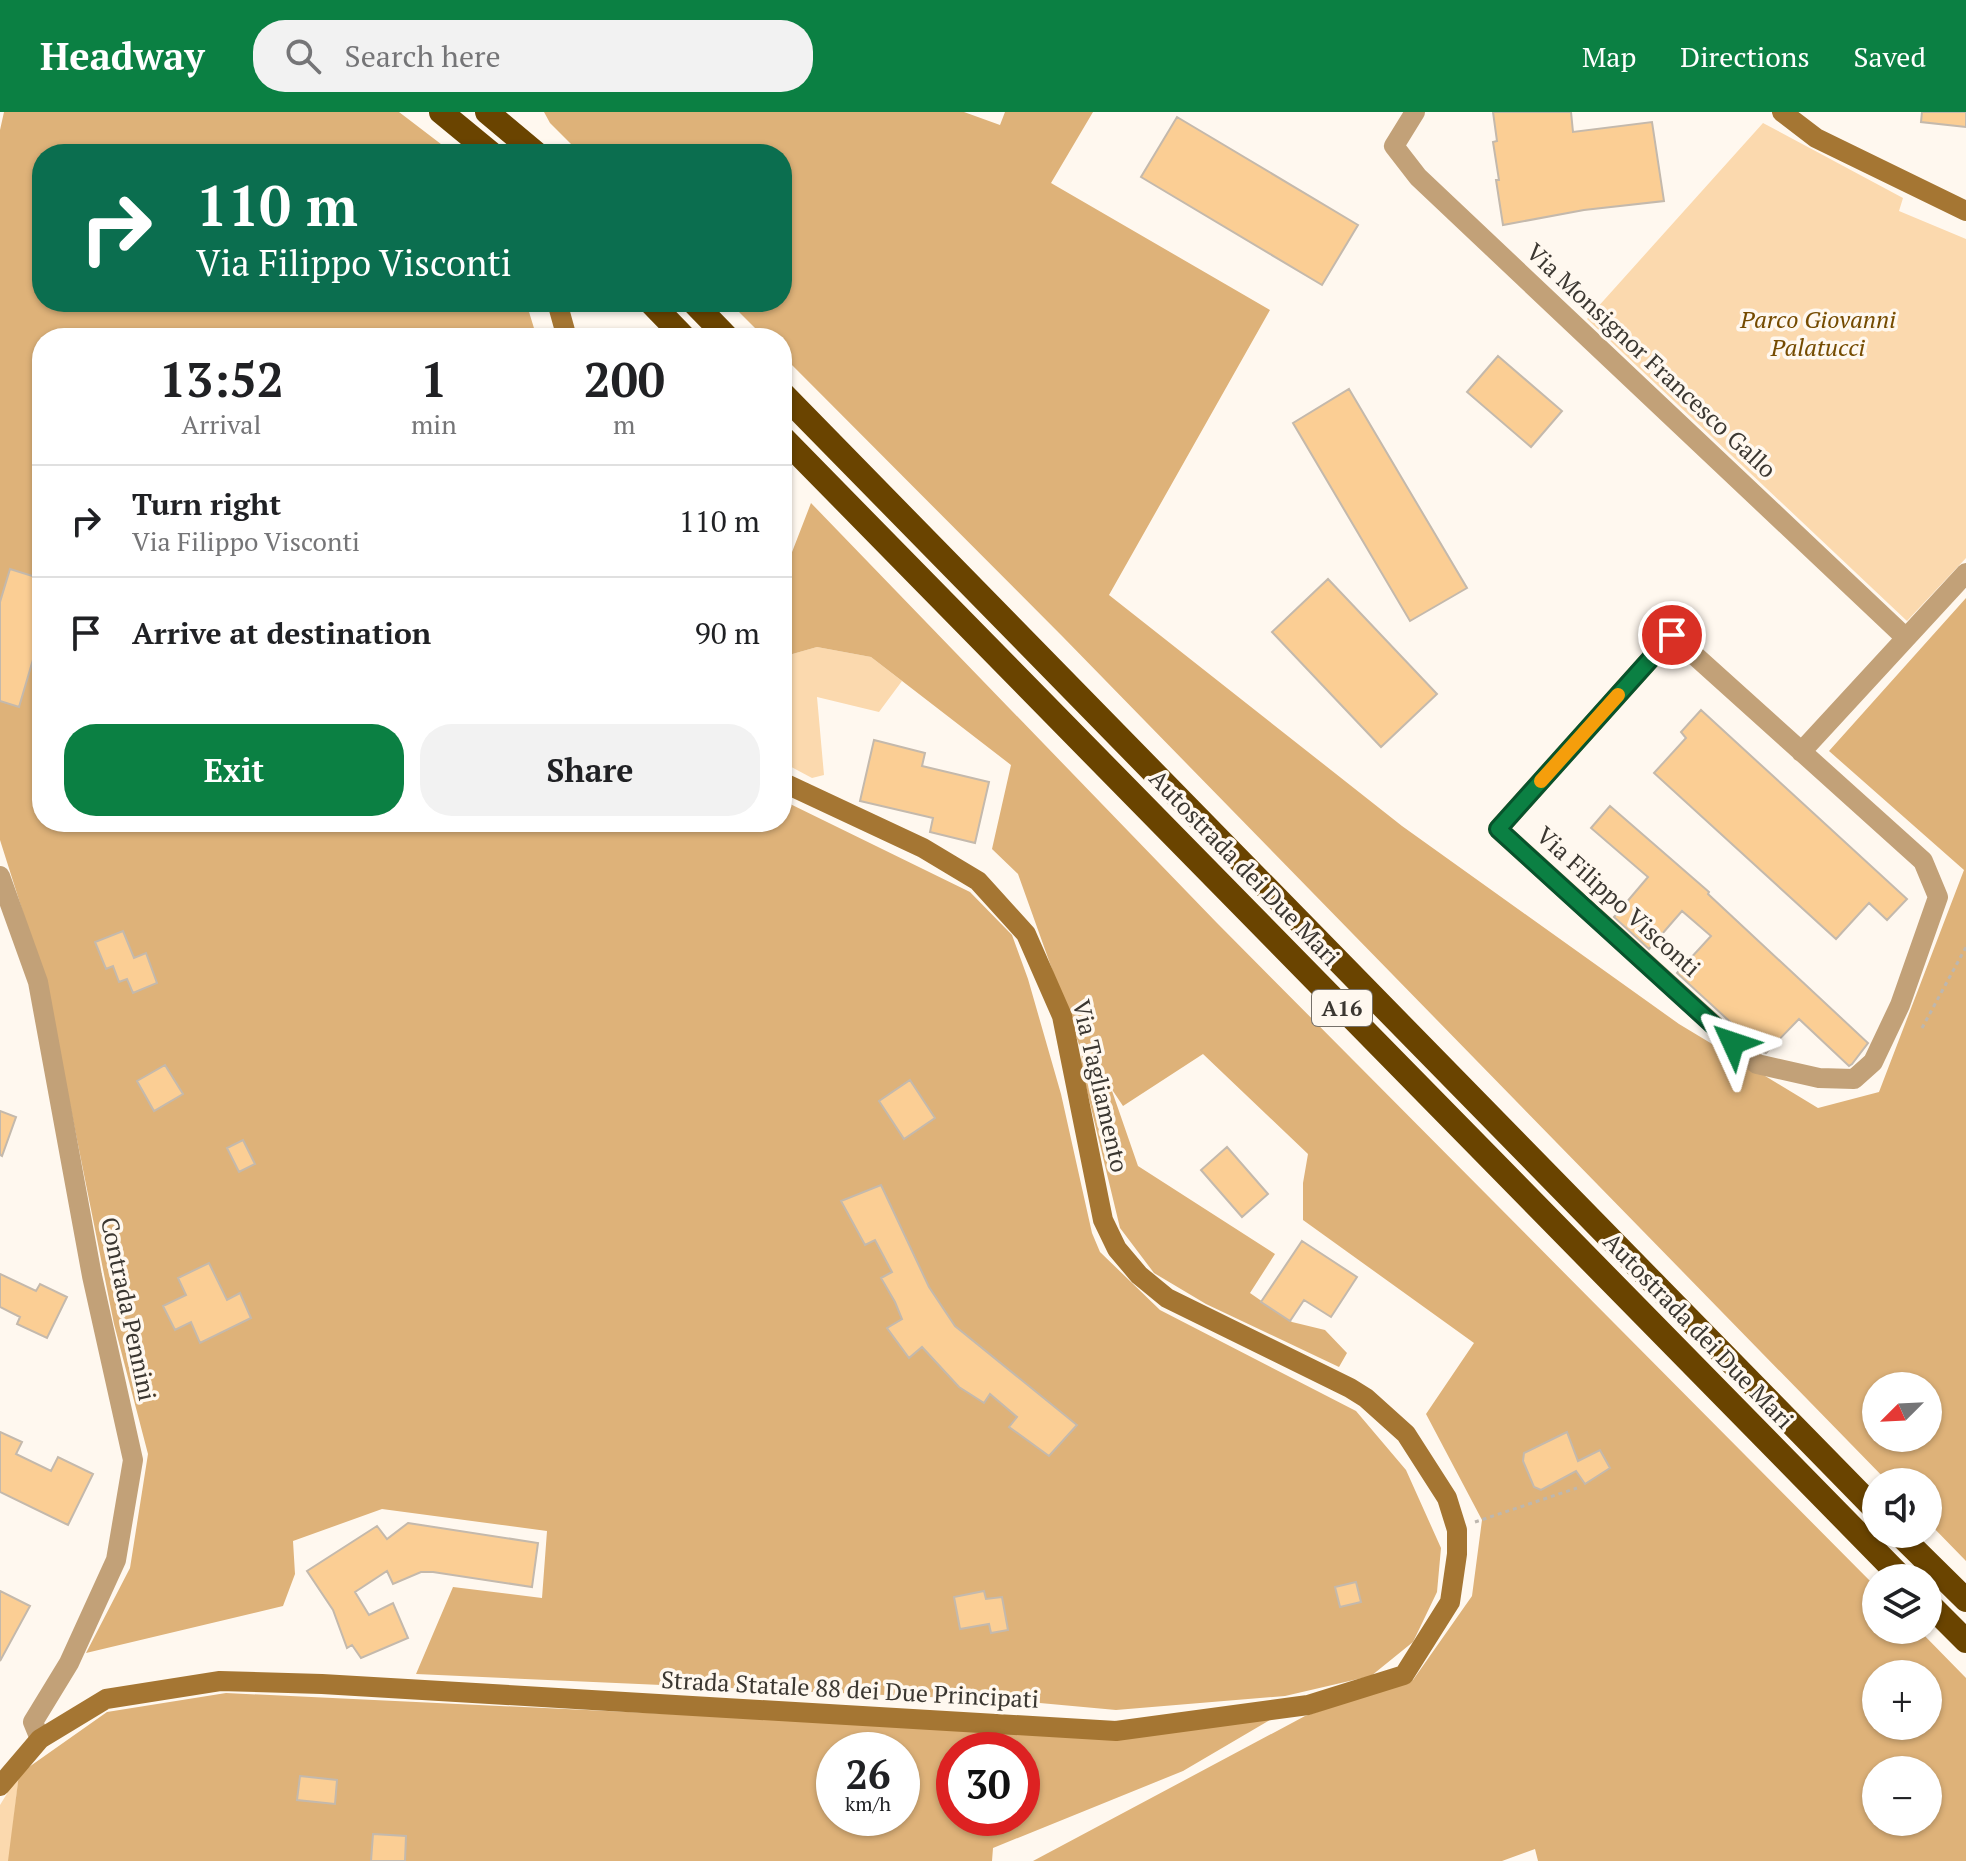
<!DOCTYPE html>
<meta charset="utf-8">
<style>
body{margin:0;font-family:"PT Serif",serif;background:#f2f2f2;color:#202124;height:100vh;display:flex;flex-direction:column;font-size:30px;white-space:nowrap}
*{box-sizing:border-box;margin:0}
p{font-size:26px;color:#757577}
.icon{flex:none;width:44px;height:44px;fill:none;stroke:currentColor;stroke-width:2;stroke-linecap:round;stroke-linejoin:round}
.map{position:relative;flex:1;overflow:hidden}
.sheet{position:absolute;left:32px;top:216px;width:760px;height:504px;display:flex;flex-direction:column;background:#fff;border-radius:32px;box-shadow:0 2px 6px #0004}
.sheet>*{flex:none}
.banner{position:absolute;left:32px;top:32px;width:760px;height:168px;border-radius:32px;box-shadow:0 2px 6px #0004;background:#0b6e4f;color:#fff;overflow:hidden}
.needle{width:52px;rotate:246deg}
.controls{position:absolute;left:1862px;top:1260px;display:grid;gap:16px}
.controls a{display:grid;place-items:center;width:80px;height:80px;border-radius:50%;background:#fff;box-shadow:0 2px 6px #0004;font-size:40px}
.speed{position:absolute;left:816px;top:1620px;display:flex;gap:16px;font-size:40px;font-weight:700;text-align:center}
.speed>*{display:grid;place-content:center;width:104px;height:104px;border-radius:50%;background:#fff;box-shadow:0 2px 6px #0004;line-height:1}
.speed small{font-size:20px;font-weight:400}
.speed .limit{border:12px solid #d22;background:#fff;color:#111}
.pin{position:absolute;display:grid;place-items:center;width:68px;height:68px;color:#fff;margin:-34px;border:4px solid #fff;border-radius:50%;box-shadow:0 2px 8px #0007}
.me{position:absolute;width:88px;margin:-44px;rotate:312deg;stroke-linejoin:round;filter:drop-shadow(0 0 6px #0008)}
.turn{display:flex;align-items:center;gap:28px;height:168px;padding:0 32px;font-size:36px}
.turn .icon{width:104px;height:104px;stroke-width:2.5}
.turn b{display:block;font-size:56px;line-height:68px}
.eta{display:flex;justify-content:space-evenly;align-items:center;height:136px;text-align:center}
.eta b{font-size:48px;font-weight:600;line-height:56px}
.button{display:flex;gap:16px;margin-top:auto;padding:16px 32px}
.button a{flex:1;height:92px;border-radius:32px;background:#0b8043;color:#fff;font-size:32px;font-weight:600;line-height:92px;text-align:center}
.button a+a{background:#f2f2f2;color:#202124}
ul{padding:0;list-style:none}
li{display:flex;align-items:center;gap:24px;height:112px;padding:0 32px;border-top:2px solid #e0e0e0}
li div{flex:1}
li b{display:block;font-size:30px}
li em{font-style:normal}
header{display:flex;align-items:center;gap:48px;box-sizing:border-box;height:112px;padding:0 40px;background:#0b8043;color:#fff}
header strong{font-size:38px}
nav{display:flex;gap:44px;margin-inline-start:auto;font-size:28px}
.search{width:560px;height:72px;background:#f2f2f2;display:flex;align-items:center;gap:20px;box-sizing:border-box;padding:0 28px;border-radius:32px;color:#757577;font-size:30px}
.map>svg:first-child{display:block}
</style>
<header>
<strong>Headway</strong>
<div class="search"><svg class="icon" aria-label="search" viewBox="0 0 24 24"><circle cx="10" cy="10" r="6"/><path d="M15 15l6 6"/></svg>Search here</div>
<nav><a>Map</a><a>Directions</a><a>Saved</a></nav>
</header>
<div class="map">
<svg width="1966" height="1749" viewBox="0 0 1966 1749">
<rect width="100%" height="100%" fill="#fff8ef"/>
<path fill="#fbd9ae" d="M1763 11 1903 86 1899 99 1966 127V446L1907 509 1587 207Z
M817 535 871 545 902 569 879 600 817 585 824 663 812 666 782 650V545Z
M19 1662 9 1749H0V1693Z"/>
<path fill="#deb279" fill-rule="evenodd" d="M4 0H399L454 42H42V190H526L537 226H42V710H782V688L970 780 1012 823 1028 867 1061 982 1092 1121 1100 1140 1160 1198 1356 1299 1406 1358 1441 1436 1437 1480 1413 1530 1371 1564 1285 1584 1116 1598 1018 1589 416 1562 453 1475 542 1486 547 1419 382 1397 293 1429 295 1462 283 1494 86 1541 130 1456 148 1342 114 1212 46 873 0 728V18Z
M544 0H964L1000 13 1005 0H1093L1051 71 1270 198 1109 483 1402 714 1679 912 1818 996 1879 980 1964 758 1829 639 1966 486V1449L1928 1410V1370H1888L1063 525 782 243V226H765L729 190H782V42H581L550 11ZM1876 1274H1928V1326H1876Z
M811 391 1217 811 1876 1475V1518H1919L1966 1566V1749H1538L1535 1737 1502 1749H1033L1305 1604 1413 1568 1472 1484 1482 1408 1426 1302 1474 1231 1303 1108V1071L1308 1042 1203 942 1123 994 1111 976 1138 1054 1275 1142 1250 1181 1292 1210 1325 1218 1347 1241 1339 1255 1206 1192 1154 1161 1120 1116 1081 954 1082 941 1018 762 992 737 1011 653 871 545 817 535 782 545V466ZM1876 1562H1928V1614H1876ZM1876 1658H1928V1710H1876Z
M226 1581 1137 1624 1282 1601 1183 1659 993 1736 992 1749H8L19 1662 107 1600ZM834 1638H902V1706H834ZM954 1638H1022V1706H954Z"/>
<path fill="#fbce94" stroke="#c4b9ac" stroke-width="2" d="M1493 0H1571L1573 20 1652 10 1664 89 1584 98 1503 113 1496 68H1499L1493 30 1497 29Z
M1922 0H1966V15L1921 10Z
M1177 5 1358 113 1322 173 1141 65Z
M1498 244 1562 299 1531 335 1467 280Z
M1349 277 1467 476 1410 509 1293 311Z
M10 457 42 467V517L19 595 0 589V490Z
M1328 467 1437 582 1381 635 1272 520Z
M1701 598 1907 787 1887 808 1869 791 1836 827 1654 661 1686 626 1681 620Z
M874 628 925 641 922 654 989 670 975 731 930 720 933 706 860 689Z
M1610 694 1709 780 1708 782 1868 931 1852 952 1849 954 1799 907 1766 941 1763 940 1677 861 1711 824 1682 799 1649 837 1614 805 1648 765 1591 716Z
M123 819 134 846 146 841 157 871 133 881 127 867 119 870 113 854 106 857 95 830Z
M165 953 183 982 154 999 137 969Z
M910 968 935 1006 904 1027 879 989Z
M0 999 16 1005 2 1044 0 1043Z
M243 1028 255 1052 239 1060 227 1036Z
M1227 1035 1268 1082 1242 1105 1201 1058Z
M881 1073 929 1175 955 1214 1077 1313 1049 1344 1009 1315 1017 1305 990 1282 984 1291 959 1275 922 1235 909 1246 887 1216 902 1207 895 1190 881 1166 892 1160 875 1128 865 1133 841 1089Z
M1302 1129 1357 1165 1331 1205 1304 1188 1290 1209 1261 1190Z
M209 1151 227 1188 240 1181 251 1206 200 1231 191 1210 175 1218 163 1194 186 1183 178 1166Z
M0 1162 36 1179 40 1172 67 1185 47 1226 17 1212 20 1205 0 1195Z
M0 1320 22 1330 16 1342 51 1359 58 1345 93 1362 68 1413 0 1380Z
M1567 1320 1578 1349 1600 1338 1610 1356 1585 1372 1576 1359 1541 1378 1534 1375 1523 1349 1524 1341Z
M408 1411 538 1431 532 1475 433 1460H421L393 1472 387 1459 355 1480 369 1503 393 1491 408 1526 361 1546 352 1533 347 1536 333 1498 307 1459 377 1414 387 1427Z
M1356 1470 1361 1490 1340 1495 1335 1475Z
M0 1479 30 1494 0 1549Z
M984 1479 986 1487 1002 1485 1008 1518 991 1521 989 1512 960 1517 954 1485Z
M300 1664 337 1668 335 1692 297 1688Z
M373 1722 406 1724 405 1749H371Z"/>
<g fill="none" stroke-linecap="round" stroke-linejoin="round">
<path stroke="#bdb7af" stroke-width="3" stroke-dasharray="4 4" stroke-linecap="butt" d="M1922 916 1966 835
M1475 1410 1577 1376"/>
<path stroke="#c2a178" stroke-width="20" d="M1415 0 1394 34 1418 65 1906 526
M1672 523 1923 749 1938 785 1900 893 1873 950 1854 967 1819 966 1757 952 1498 717Z
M1801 640 1966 461
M0 764 38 870 92 1164 133 1348 116 1448 69 1551 33 1610 40 1627"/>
<path stroke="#a57633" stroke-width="20" d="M1782 0 1816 26 1966 99
M557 190 567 226
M0 1674 40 1627 106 1587 220 1569 322 1572 1116 1619 1308 1593 1404 1563 1450 1490 1457 1442V1418L1447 1386 1406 1322 1366 1286 1350 1276 1167 1186 1139 1163 1117 1137 1103 1108 1062 904 1026 822 978 769 923 736 782 670"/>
<path stroke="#6a4400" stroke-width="24" d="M441 0 492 42
M650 190 685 226
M693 190 728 226
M782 281 1876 1398
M782 325 1902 1466
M1899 1422 1966 1488
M1928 1491 1966 1529"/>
<path stroke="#6a4400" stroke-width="24" d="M487 0 537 42"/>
</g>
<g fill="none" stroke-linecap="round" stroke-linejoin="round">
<g stroke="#07532c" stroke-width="20">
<path id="route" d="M1672 523 1498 717 1733 931"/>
</g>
<use href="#route" stroke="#0b8043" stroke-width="14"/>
<path stroke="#f59e0b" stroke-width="14" d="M1541 669 1618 583"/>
</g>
<g text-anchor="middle" stroke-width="7" stroke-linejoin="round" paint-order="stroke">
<rect fill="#fff8ef" stroke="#76716a" stroke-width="2" x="1312" y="878" width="60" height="36" rx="6"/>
<g font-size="22" font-weight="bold" fill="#3b3731">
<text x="1342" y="904">A16</text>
</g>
<g font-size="24" font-style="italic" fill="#754b00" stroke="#fff8ef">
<text x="1818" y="216">Parco Giovanni<tspan x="1818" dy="28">Palatucci</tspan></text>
</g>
<g font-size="24" fill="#3b3731" stroke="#fff8ef">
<text transform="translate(1651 249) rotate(43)" y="8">Via Monsignor Francesco Gallo</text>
<text transform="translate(1244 756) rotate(46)" y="8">Autostrada dei Due Mari</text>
<text transform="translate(1618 790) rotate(42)" y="8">Via Filippo Visconti</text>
<text transform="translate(1100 974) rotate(77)" y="8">Via Tagliamento</text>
<text transform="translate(128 1197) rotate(78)" y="8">Contrada Pennini</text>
<text transform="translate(1698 1219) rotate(46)" y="8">Autostrada dei Due Mari</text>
<text transform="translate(850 1578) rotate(3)" y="8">Strada Statale 88 dei Due Principati</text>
</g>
</g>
</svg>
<div class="controls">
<a><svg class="needle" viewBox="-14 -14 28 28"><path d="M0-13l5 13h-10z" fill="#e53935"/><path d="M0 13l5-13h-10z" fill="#757577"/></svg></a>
<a><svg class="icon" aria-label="sound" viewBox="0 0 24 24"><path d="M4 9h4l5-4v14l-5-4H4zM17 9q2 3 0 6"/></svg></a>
<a><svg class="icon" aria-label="layers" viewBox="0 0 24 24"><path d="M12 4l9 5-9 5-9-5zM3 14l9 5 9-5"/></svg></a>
<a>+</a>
<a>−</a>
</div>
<div class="speed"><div>26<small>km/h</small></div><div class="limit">30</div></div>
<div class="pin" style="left:1672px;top:523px;background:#d93025"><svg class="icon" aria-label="arrive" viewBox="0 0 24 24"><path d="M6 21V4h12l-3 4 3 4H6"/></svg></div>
<svg class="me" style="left:1733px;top:931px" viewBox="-20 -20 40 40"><path d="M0-17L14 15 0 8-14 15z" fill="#0b8043" stroke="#fff" stroke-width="4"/></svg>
<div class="banner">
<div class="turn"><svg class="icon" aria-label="right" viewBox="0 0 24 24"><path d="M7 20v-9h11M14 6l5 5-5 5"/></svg><div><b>110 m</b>Via Filippo Visconti</div></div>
</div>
<section class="sheet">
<div class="eta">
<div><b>13:52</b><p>Arrival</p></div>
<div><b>1</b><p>min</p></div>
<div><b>200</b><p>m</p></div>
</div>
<ul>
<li><svg class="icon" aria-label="right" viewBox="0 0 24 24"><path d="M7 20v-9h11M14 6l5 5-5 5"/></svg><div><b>Turn right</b><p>Via Filippo Visconti</p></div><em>110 m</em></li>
<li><svg class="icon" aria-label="arrive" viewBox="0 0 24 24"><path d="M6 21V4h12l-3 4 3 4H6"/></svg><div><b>Arrive at destination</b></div><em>90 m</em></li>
</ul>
<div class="button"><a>Exit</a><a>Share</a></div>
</section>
</div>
